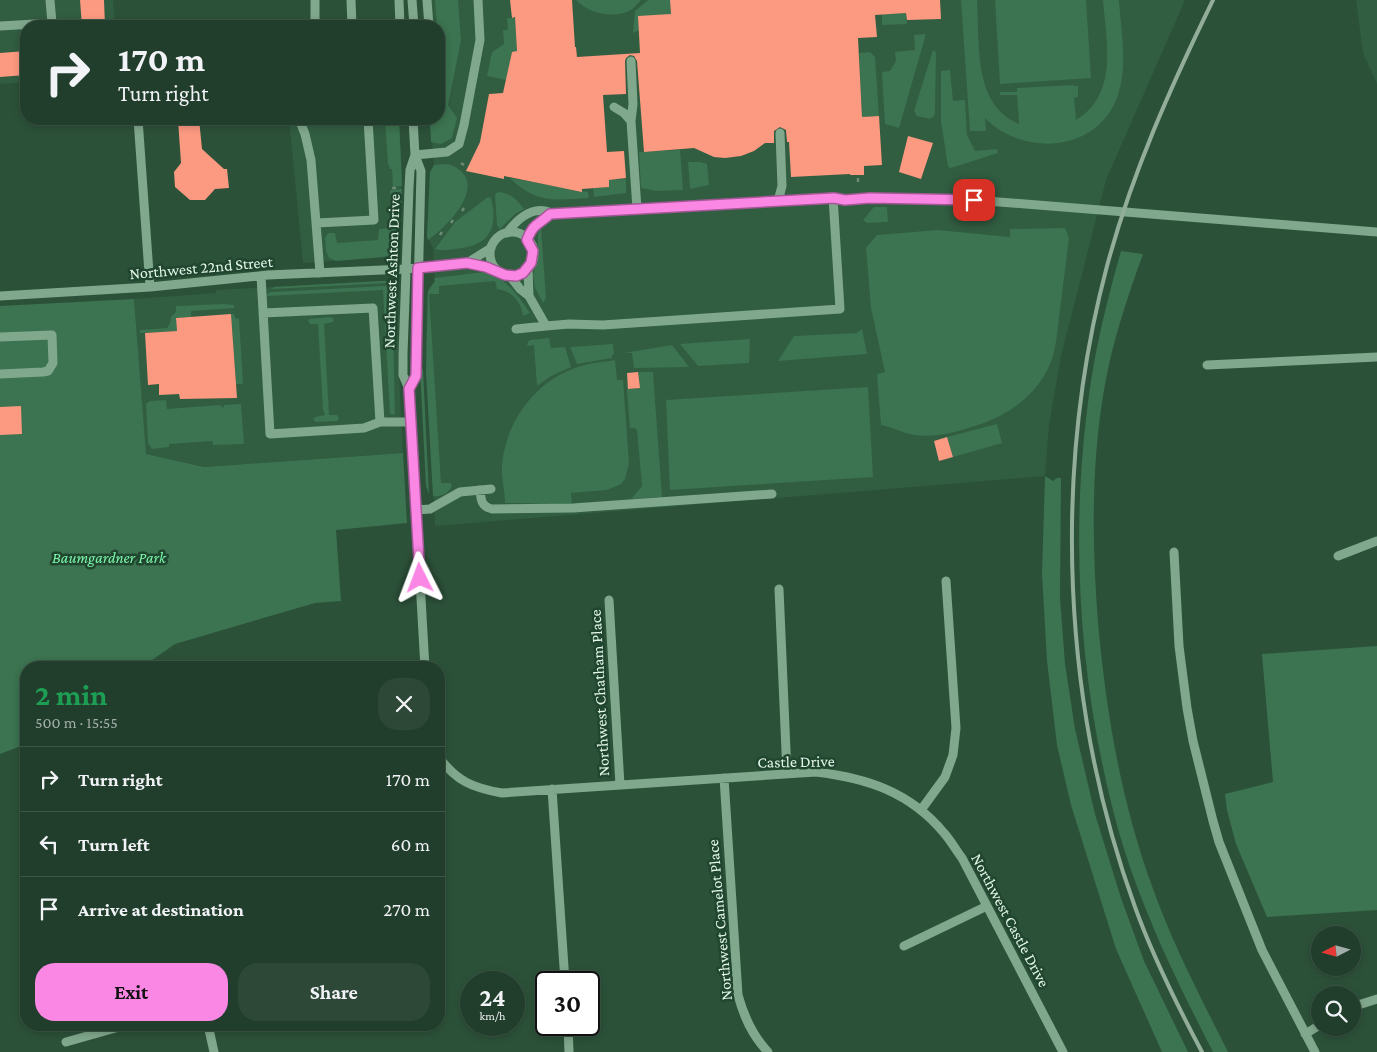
<!DOCTYPE html>
<meta charset="utf-8">
<style>
body{margin:0;font-family:"Crimson Pro",serif;background:#2d4837;color:#f1f3f6;height:100vh;display:flex;flex-direction:column;font-size:19px;white-space:nowrap}
*{box-sizing:border-box;margin:0}
p{font-size:16px;color:#a2aea9}
.icon{flex:none;width:28px;height:28px;fill:none;stroke:currentColor;stroke-width:2;stroke-linecap:round;stroke-linejoin:round}
.map{position:relative;flex:1;overflow:hidden}
.details{position:absolute;left:20px;top:661px;width:425px;height:370px;display:flex;flex-direction:column;background:#213d2b;border-radius:20px;box-shadow:0 2px 8px #0003,0 0 0 1px #3e5647}
.details>*{flex:none}
.guide{position:absolute;left:20px;top:20px;width:425px;height:105px;border-radius:20px;box-shadow:0 2px 8px #0003,0 0 0 1px #3e5647;background:#213d2b;color:#f1f3f6;overflow:hidden}
.needle{width:32px;rotate:264deg}
.fabs{position:absolute;left:1311px;top:926px;display:grid;gap:10px}
.fabs a{display:grid;place-items:center;width:50px;height:50px;border-radius:50%;background:#213d2b;box-shadow:0 2px 8px #0003,0 0 0 1px #3e5647;font-size:25px}
.speed{position:absolute;left:460px;top:971px;display:flex;gap:10px;font-size:25px;font-weight:700;text-align:center}
.speed>*{display:grid;place-content:center;width:65px;height:65px;border-radius:50%;background:#213d2b;box-shadow:0 2px 8px #0003,0 0 0 1px #3e5647;line-height:1}
.speed small{font-size:12px;font-weight:400}
.speed .limit{border:2px solid #111;border-radius:8px;background:#fff;color:#111}
.pin{position:absolute;display:grid;place-items:center;width:42px;height:42px;color:#fff;margin:-21px;border-radius:10px;box-shadow:0 2px 8px #0006}
.me{position:absolute;width:55px;margin:-28px;rotate:357deg;stroke-linejoin:round;filter:drop-shadow(0 0 4px #0008)}
.turn{display:flex;align-items:center;gap:18px;height:105px;padding:0 15px;font-size:22px}
.turn .icon{width:65px;height:65px;stroke-width:2.5}
.turn b{display:block;font-size:35px;line-height:42px}
.round{display:grid;place-items:center;flex:none;width:52px;height:52px;border-radius:20px;background:#2d4837}
.head{display:flex;align-items:center;justify-content:space-between;height:85px;padding:0 15px}
h1{font-size:30px;font-weight:700;line-height:38px;color:#1e9e55}
.primary-button{display:flex;gap:10px;margin-top:auto;padding:10px 15px}
.primary-button a{flex:1;height:58px;border-radius:20px;background:#fb87e5;color:#111;font-size:20px;font-weight:700;line-height:58px;text-align:center}
.primary-button a+a{background:#2d4837;color:#f1f3f6}
ul{padding:0;list-style:none}
li{display:flex;align-items:center;gap:15px;height:65px;padding:0 15px;border-top:1px solid #3e5647}
li div{flex:1}
li b{display:block;font-size:19px}
li em{font-style:normal}
.map>svg:first-child{display:block}
</style>
<div class="map">
<svg width="1377" height="1052" viewBox="0 0 1377 1052">
<rect width="100%" height="100%" fill="#2c5139"/>
<path fill="#315d41" d="M0 0H113L115 26H26V82L0 84Z
M422 0H1185L1106 180 1061 356 1049 425 1045 476 435 526 426 350 427 294 430 287 435 281 433 248 427 236 430 173 434 166 430 119H439V26H424Z
M1356 0H1377V84L1363 53Z
M289 119H399L402 173 399 245 388 257 303 263Z
M386 281 394 284 399 293 398 357 403 453 204 467 145 454 134 299 216 293V290Z"/>
<path fill="#3c7350" d="M435 0H458L461 40 448 105 457 118 452 138 441 144 431 142 430 119H439V101L441 90 439 26H437Z
M576 0H641C637 4 634 9 629 11 612 19 588 13 576 0Z
M648 0H670L671 14 633 33 635 11Z
M961 0H977C980 42 972 104 1019 124L1017 95H1000V92H1017V88L1073 85 1074 86H1078V97L1074 98 1076 120C1119 94 1106 41 1103 0H1119C1121 31 1128 65 1118 95 1099 152 1024 158 985 118L986 131H970Z
M995 0H1086L1091 78 1000 84Z
M906 13 907 24 882 25V14Z
M507 18H515L517 51 512 52 506 80 487 76 492 52 504 44 503 30H508Z
M926 34 899 128 885 124 882 72 890 71 896 61 895 52 915 50 914 35Z
M933 50 936 52 935 114 933 117 930 119 917 116 914 111Z
M870 52 875 57 879 116 862 117 859 53Z
M950 70 953 101 965 100 967 135 975 151 997 149 998 153 951 168 948 167 941 121V71Z
M375 119H399L402 186 393 187 392 169H390L388 164 385 120H377Z
M680 150 683 190 656 191 641 188 639 152Z
M688 162H700L707 164 709 185 690 189Z
M446 164C454 165 460 169 465 176 477 197 444 229 428 240L427 236 430 172 434 165Z
M510 178 588 192 589 198C554 200 536 204 510 178Z
M626 179V193L594 197 593 188 609 187V180Z
M402 189 399 245 393 253 395 256 336 261 329 258 326 251 325 238 328 233H335L337 243 378 240 379 229 391 228 390 190Z
M499 192C511 193 518 201 524 209L515 214 500 229 497 225 495 196 496 193Z
M488 197 491 198C499 230 488 247 454 249 448 250 441 251 435 249L455 222Z
M874 207H887L888 222 867 223 863 220Z
M541 228 546 298 543 303 535 288 533 275 538 256V234Z
M1065 228 1069 238C1066 262 1063 286 1060 310 1058 325 1057 341 1053 356 1042 391 1012 414 978 425 957 432 936 438 914 435 902 433 893 427 881 425L877 374 885 372 871 308 866 248 877 235 938 230 1010 237V229Z
M1121 251 1143 254C1127 298 1112 343 1104 390 1091 466 1092 545 1098 622 1106 712 1121 801 1152 886 1172 943 1201 998 1228 1052H1213C1172 972 1132 890 1111 802 1077 665 1070 520 1091 381 1098 337 1109 293 1121 251Z
M484 272C506 278 517 294 530 313L523 316C521 301 512 291 497 289L495 281 439 286V294H429L441 483H450L452 485C450 493 441 497 433 496L426 372 428 291 435 281 434 278Z
M379 281H388L394 284 391 287 388 283 271 289 274 287Z
M386 286 395 294 393 331 395 414 392 415 390 413 383 290 267 296 268 293 272 292Z
M134 299 146 454 204 467 403 453 407 523 336 530 341 601 315 603 175 644 142 667 26 668V744L0 754V306Z
M222 304 234 305V308L191 311V317L176 318 177 331 140 333V330L167 328 170 323 171 317 176 312V306Z
M231 314H234L236 319 239 318 243 384H236Z
M331 317 334 319 333 322 324 324 329 415H337L339 418 337 421 316 422 313 420 315 417 325 415 323 410 318 324H310L308 320 310 319Z
M862 329 867 354 778 361 794 336 857 333Z
M549 338 551 348 565 347 571 367 551 376 537 386 534 345 527 346 528 342 530 340Z
M750 339 749 363 698 366 680 344Z
M613 344 614 354 612 355V358L577 364 570 347Z
M672 345 689 367 634 368 632 353H624Z
M615 360 617 380H623L629 463 625 479 621 484 607 490 571 493 572 504 505 503C505 490 501 478 502 465 506 419 539 376 585 365 594 362 605 362 615 360Z
M420 369H423L429 494 426 486Z
M638 372H653L662 497 631 499 642 486 637 430 635 428H630L626 378 628 389 639 388Z
M868 387 873 477 670 490 666 400Z
M166 400 167 409 220 405 223 408 224 405 241 404 244 444 213 445V441L169 444V447L152 449 148 443 146 404 150 401Z
M997 424 1002 443 953 457 947 437Z
M1045 476 1053 481 1057 478H1061L1060 598 1065 664 1075 729 1095 814 1121 898 1144 961 1188 1052H1162L1116 949 1071 805 1057 745 1047 661 1042 574Z
M1377 646V910L1267 917 1236 844 1227 810 1225 794 1273 782 1262 654Z"/>
<path fill="#fc9981" d="M80 0H104L105 26H82Z
M510 0H572L575 47H576L577 57 640 53 638 16 671 14 670 0H940L941 19 907 20 906 13 875 15 877 37 858 38 862 117 879 116 882 165 864 166V175H850V174L791 177 789 142H787L786 130 780 127 774 131V143H765L754 151 741 156 725 158 714 157 694 148 644 152 637 61 634 56 630 55 626 58 625 61 626 94 603 95 607 152 624 151 626 178 609 180V187L582 189V192L504 176V179L466 171 480 142 489 94 503 93 512 52 517 51 515 17 512 18Z
M26 51V75L0 77V53Z
M199 119 202 149 224 169H227L229 188 215 189 205 200H190L175 187 174 172 181 163 178 120Z
M908 136 933 143 921 179 899 172Z
M231 314 237 398 180 399 179 394 159 395V384L148 385 145 333 177 331 176 318Z
M638 372 640 388 628 389 627 373Z
M21 406 22 434 0 435V407Z
M947 437 953 457 939 461 934 441Z"/>
<g fill="none" stroke-linecap="round" stroke-linejoin="round">
<path stroke="#6b8b76" stroke-width="2.5" stroke-dasharray="4 4" stroke-linecap="butt" d="M461 163 464 165
M858 178V183
M392 188H396
M462 211 464 208
M451 223 453 220
M440 235 442 232"/>
<path stroke="#80a88c" stroke-width="9" d="M315 0V26
M351 0 352 26
M399 0 400 26
M412 0 414 26
M427 0 429 26
M0 26 52 23 50 0
M631 61 633 104 631 121 637 209
M614 107 624 113 631 121
M138 119 150 287
M299 119 305 134 311 160 320 273
M415 155 410 170 409 188 403 354V375L409 389 425 668
M415 155 447 152 459 144 464 125 480 40 478 0
M778 201 782 186 780 133
M317 223 374 220 368 119
M490 254a22 22 0 1 1 44 0a22 22 0 1 1-44 0Z
M507 233C515 222 529 208 545 211 550 213 555 214 561 214L833 197 845 200 870 198 974 200 1377 232
M527 239 535 225 550 214
M467 263 491 248
M528 269 529 296 546 326 569 324 603 325 840 309 833 197
M261 276 270 434 364 428 380 422H411
M510 276 520 289 529 296
M0 296 150 287 268 275 405 269 467 263 497 270
M263 313 373 308 380 422
M516 329 546 326
M0 337 52 335 53 363 48 371 43 372 0 374
M1207 365 1377 357
M409 389 416 376 421 171 415 155 413 119
M480 490C481 500 481 506 492 509L573 508 772 494
M416 510 430 509 460 492 491 489
M1174 552 1179 646 1187 708 1193 741 1213 821 1219 842 1262 950 1315 1052
M1338 556 1377 541
M779 589 787 774
M609 600 620 785
M439 757C456 781 473 788 502 793L816 772C867 778 910 792 944 833 951 841 956 850 962 858L1063 1052
M724 778 738 995C744 1017 752 1035 768 1052
M552 789 565 982
M921 810 945 777 953 755 956 728 946 581
M904 946 987 906
M1352 1007 1377 999
M208 1025 214 1052
M568 1025 569 1052
M1305 1034 1320 1025
M66 1042 126 1025"/>
<path stroke="#92ae9b" stroke-width="4" d="M1202 1052C1177 1005 1153 957 1135 907 1062 706 1052 473 1107 266 1132 173 1171 86 1213 0"/>
</g>
<g fill="none" stroke-linecap="round" stroke-linejoin="round">
<g stroke="#a35895" stroke-width="12">
<path id="route" d="M420 578 409 389 416 376 418 268 467 263 486 267 505 275 516 276 523 273 531 263 533 251 527 240C534 222 539 225 550 214L834 198 845 200 870 198 974 200"/>
</g>
<use href="#route" stroke="#fb87e5" stroke-width="9"/>
</g>
<g text-anchor="middle" stroke-width="5" stroke-linejoin="round" paint-order="stroke">
<g font-size="16" fill="#e2f7e8" stroke="#21462f">
<text transform="translate(201 267) rotate(-5)" y="6">Northwest 22nd Street</text>
<text transform="translate(391 271) rotate(-88)" y="6">Northwest Ashton Drive</text>
<text transform="translate(599 693) rotate(-93)" y="6">Northwest Chatham Place</text>
<text transform="translate(796 761) rotate(-1)" y="6">Castle Drive</text>
<text transform="translate(719 920) rotate(-95)" y="6">Northwest Camelot Place</text>
<text transform="translate(1011 920) rotate(62)" y="6">Northwest Castle Drive</text>
</g>
<g font-size="16" font-style="italic" fill="#7cf7ab" stroke="#21462f">
<text x="109" y="563">Baumgardner Park</text>
</g>
</g>
</svg>
<div class="fabs">
<a><svg class="needle" viewBox="-14 -14 28 28"><path d="M0-13l5 13h-10z" fill="#e53935"/><path d="M0 13l5-13h-10z" fill="#a2aea9"/></svg></a>
<a><svg class="icon" aria-label="search" viewBox="0 0 24 24"><circle cx="10" cy="10" r="6"/><path d="M15 15l6 6"/></svg></a>
</div>
<div class="speed"><div>24<small>km/h</small></div><div class="limit">30</div></div>
<div class="pin" style="left:974px;top:200px;background:#d93025"><svg class="icon" aria-label="arrive" viewBox="0 0 24 24"><path d="M6 21V4h12l-3 4 3 4H6"/></svg></div>
<svg class="me" style="left:420px;top:578px" viewBox="-20 -20 40 40"><path d="M0-17L14 15 0 8-14 15z" fill="#fb87e5" stroke="#fff" stroke-width="4"/></svg>
<div class="guide">
<div class="turn"><svg class="icon" aria-label="right" viewBox="0 0 24 24"><path d="M7 20v-9h11M14 6l5 5-5 5"/></svg><div><b>170 m</b>Turn right</div></div>
</div>
<section class="details">
<div class="head"><div><h1>2 min</h1><p>500 m · 15:55</p></div><a class="round"><svg class="icon" aria-label="close" viewBox="0 0 24 24"><path d="M6 6l12 12M18 6L6 18"/></svg></a></div>
<ul>
<li><svg class="icon" aria-label="right" viewBox="0 0 24 24"><path d="M7 20v-9h11M14 6l5 5-5 5"/></svg><div><b>Turn right</b></div><em>170 m</em></li>
<li><svg class="icon" aria-label="left" viewBox="0 0 24 24"><path d="M17 20v-9H6M10 6l-5 5 5 5"/></svg><div><b>Turn left</b></div><em>60 m</em></li>
<li><svg class="icon" aria-label="arrive" viewBox="0 0 24 24"><path d="M6 21V4h12l-3 4 3 4H6"/></svg><div><b>Arrive at destination</b></div><em>270 m</em></li>
</ul>
<div class="primary-button"><a>Exit</a><a>Share</a></div>
</section>
</div>
